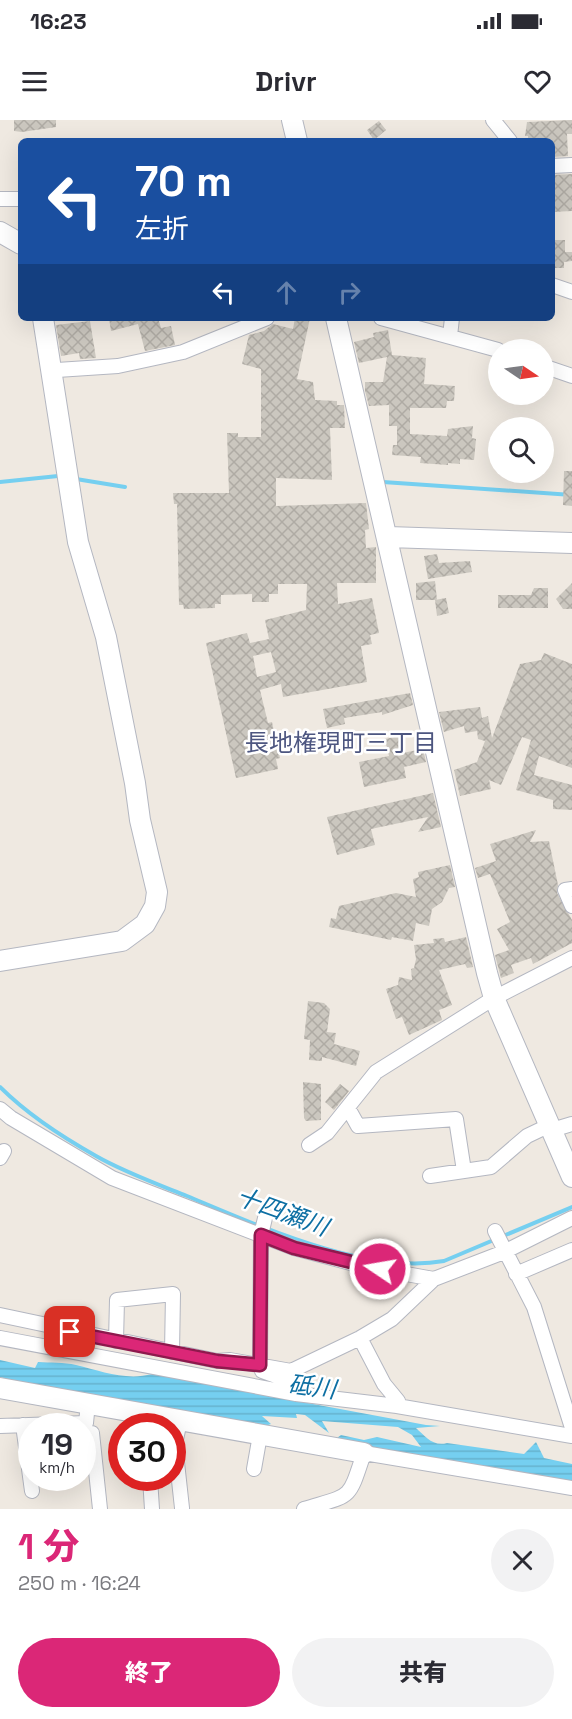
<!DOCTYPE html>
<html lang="ja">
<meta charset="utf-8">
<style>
body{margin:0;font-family:"Space Grotesk","Noto Sans JP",sans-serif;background:#f2f2f3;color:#2b2b33;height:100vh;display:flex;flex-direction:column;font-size:22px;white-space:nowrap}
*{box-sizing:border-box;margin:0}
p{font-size:20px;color:#7c7c81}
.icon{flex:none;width:33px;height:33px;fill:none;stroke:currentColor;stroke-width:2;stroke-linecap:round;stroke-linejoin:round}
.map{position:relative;height:1389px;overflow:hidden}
.sheet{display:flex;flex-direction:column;background:#fff;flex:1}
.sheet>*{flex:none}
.hud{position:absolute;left:18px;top:18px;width:537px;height:183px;border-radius:9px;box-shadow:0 6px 24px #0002;background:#1a4fa0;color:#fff;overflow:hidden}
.needle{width:39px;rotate:103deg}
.fabs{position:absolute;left:488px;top:219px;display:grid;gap:12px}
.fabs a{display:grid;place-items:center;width:66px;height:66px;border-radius:50%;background:#fff;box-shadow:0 6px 24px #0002;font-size:30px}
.speed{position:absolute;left:18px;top:1293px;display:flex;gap:12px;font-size:30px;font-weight:700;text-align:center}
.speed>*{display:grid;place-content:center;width:78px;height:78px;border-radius:50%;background:#fff;box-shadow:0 6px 24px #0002;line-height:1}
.speed small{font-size:15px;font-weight:400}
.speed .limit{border:9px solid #d22;background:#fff;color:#111}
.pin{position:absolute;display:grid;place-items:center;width:51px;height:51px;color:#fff;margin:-26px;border-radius:12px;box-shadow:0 3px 9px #0006}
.me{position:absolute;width:66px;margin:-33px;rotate:282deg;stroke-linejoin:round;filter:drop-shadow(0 0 4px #0008)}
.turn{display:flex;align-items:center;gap:21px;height:126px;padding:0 18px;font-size:27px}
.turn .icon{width:78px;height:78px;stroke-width:2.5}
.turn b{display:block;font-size:42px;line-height:51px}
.lanes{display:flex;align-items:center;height:57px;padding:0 18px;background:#0003;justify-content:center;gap:30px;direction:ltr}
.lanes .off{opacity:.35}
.round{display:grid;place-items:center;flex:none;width:63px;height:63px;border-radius:32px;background:#f2f2f3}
.head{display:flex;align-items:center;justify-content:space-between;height:102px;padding:0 18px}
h1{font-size:36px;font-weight:800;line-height:45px;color:#db2777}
.action{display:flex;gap:12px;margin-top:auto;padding:12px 18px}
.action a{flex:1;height:69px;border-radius:36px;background:#db2777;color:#fff;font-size:24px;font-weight:800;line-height:69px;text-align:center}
.action a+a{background:#f2f2f3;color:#2b2b33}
.status{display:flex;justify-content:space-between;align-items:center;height:42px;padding:0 30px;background:#fff;direction:ltr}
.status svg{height:16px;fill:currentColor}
header{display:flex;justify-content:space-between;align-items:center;height:78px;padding:0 18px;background:#fff;font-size:27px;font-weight:800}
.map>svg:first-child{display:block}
</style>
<div class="status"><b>16:23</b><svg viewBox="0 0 49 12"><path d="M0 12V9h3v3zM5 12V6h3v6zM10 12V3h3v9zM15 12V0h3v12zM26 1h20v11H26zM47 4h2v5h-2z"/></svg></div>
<header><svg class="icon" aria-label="menu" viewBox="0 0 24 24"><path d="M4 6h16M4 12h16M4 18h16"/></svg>Drivr<svg class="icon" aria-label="heart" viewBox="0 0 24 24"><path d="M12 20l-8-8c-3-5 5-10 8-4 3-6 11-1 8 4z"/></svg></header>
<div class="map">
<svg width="572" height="1389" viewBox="0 0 572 1389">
<defs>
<pattern id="water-rules" width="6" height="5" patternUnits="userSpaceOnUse" patternTransform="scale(1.5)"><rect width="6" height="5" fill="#75cff0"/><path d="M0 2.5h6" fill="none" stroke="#66b2ce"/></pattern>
<pattern id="building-cross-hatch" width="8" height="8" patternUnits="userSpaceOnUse" patternTransform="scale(1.5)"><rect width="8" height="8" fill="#cbc7bf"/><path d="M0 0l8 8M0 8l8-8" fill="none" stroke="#afaba4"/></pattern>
</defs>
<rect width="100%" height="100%" fill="#efe9e1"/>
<path fill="url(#water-rules)" d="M0 1240 35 1248 38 1242C50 1243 64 1242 76 1245 101 1251 126 1261 152 1254L426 1305 440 1306 416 1308C425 1316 433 1327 447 1323L524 1334 536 1322 544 1338 572 1344V1362L333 1321 341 1315 364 1320 377 1317 421 1327 412 1315 398 1307 322 1301 329 1313 305 1295 296 1294 297 1298 262 1296 271 1304 262 1307 41 1268 0 1257Z"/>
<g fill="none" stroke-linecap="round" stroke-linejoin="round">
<path stroke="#75cff0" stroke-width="4" d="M76 359 125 367
M0 362 58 356
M383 362 572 375
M0 967C27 994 62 1017 96 1036 124 1052 157 1064 187 1076 259 1106 366 1155 444 1141L572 1087"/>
</g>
<path fill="url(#building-cross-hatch)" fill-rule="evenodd" d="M14 0H56V7L22 12 14 11Z
M572 0V14H567L568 36 552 37V21L528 20V16H525L527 2Z
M379 1 386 10 374 20 367 10Z
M572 54V91L552 92V55Z
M552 120H565V132H572V141L564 142V148H552Z
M109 198H158L161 208 171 206 175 225 145 231 138 204 111 211Z
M295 198H310L297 259 313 262 315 280 337 281V285H344L345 308H330L332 360 276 358V386L366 383 369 409 365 410 366 428 376 427V463H337L338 484 372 478 379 513 370 515 372 524 361 526 367 562 283 577 281 564 260 570 268 603 272 602 276 621 280 638 276 639 278 649 236 658 206 523 247 513 250 523 269 519 265 500 306 490 307 464H278V474H269V482H252V474L221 475V484H215V488L184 489 183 485H179L177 384H174L173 373H229L227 313H238V317H261V249L242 244 249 215 264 211 273 204 293 209ZM271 532 276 552 257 557 253 536Z
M90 201 96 238 80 239 79 233 61 236 56 205Z
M388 210 392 235 426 238 424 264 455 266 454 281H447L446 288H410V314L447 316 448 309 473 306 472 318 476 319 474 340 460 339V344L448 343V345L420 343 421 337 392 335 393 325H397V306H389V285L369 286 365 271V262H383L387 237 359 243 354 222 374 217 373 213Z
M564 351H572V386L563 385Z
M437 434 439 443 470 441 472 452 428 459 424 436Z
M435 461 437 480H416V463Z
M572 463V489H563L556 479Z
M534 468H548V488H498V475H531Z
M446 478 449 493 437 496 435 480Z
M544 533 572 544V648L539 636 534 655 572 665V690L553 689V680L516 670 531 620 522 617 501 665 489 660 491 669 460 676 454 650 477 642 485 621 478 619 477 611 465 613 464 606 444 612 439 592 480 587 482 598 488 596 492 618 520 544 541 540Z
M410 573 413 585 382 595V592L344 598 345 604 327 608 323 589Z
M399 616 402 633 423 629 426 642 404 647 406 658 364 667 359 642 389 636 385 619Z
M433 673 441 707 418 712 428 697 371 709 375 725 337 735 327 697Z
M536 710 530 722 549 721 558 765 557 773 572 800V823L533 844 531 838 511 845 514 853 501 858 495 835 509 830 497 809 510 802 490 754 478 758 475 748 496 741 490 724Z
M450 745 455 767 449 768 442 782 432 789 429 806 416 803 413 821 392 817 391 820 329 807 331 798 336 799 339 786 396 773 416 777 413 759 419 757 418 752Z
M466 817 473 847 467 848 465 844 439 850 452 885 439 890 442 900 409 915 402 897 396 899 386 869 398 865 399 857 412 860 411 849 414 848 416 839 414 825 434 823 433 819 444 818 445 822Z
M308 881 324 883 330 889 327 912 336 913 334 924 360 931 356 946 322 937V941L309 940 310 920 304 919Z
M303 962 321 964V1000L306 1001 304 998Z
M340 964 349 971 334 990 325 982Z"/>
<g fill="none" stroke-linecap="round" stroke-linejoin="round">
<g stroke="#b4b7c1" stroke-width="16">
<path id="street" d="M493 0 510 21
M552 46 572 45
M0 79H21
M552 165 572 172
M381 198 498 230
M450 216 452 198
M543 246 572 256
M57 250 118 246 183 232 267 198
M572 769 565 770 572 786
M348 988 358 1006 456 999 464 1051
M0 989 11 998 112 1058 294 1128 362 1146 434 1159 504 1132 572 1098
M552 1010 572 1004
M309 1025 327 1013 376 952 494 878 572 838
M0 1038 4 1031
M430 1056 491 1047 527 1016 550 1005
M265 1098 261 1115 260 1245 262 1251 298 1264 296 1274
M495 1111 534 1187 572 1308
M516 1154 572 1130
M0 1195 217 1241 230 1240 291 1251 360 1218 392 1199 434 1159
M0 1218 296 1274 397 1286 572 1316
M360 1218 384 1264 398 1281 397 1286
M116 1221 117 1180 173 1174 172 1232
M180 1301 175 1324 182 1388
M23 1305 32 1371
M0 1306 86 1303 88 1283
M92 1313 100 1389
M254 1349 260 1315
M150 1358 152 1389
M304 1389C353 1374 348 1381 364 1333L572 1368"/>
</g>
<g stroke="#b4b7c1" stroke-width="22">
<path id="secondary" d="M292 0 297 21
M0 112 21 124
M336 198 487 853 494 878 572 1057
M388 417 572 423
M0 841 122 821 145 804 155 786 157 772 140 700 135 663 106 517 78 422 43 198
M0 1268 364 1333"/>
</g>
<use href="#street" stroke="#fff" stroke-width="14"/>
<use href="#secondary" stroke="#fff" stroke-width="20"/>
</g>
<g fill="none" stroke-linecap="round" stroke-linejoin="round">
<g stroke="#8e194d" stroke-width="15">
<path id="route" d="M70 1212 217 1241 260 1245 261 1115 294 1128 380 1149"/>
</g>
<use href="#route" stroke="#db2777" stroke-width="10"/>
</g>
<g text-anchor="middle" stroke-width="5" stroke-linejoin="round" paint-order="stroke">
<g font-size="24" fill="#4d5680" stroke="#fff">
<text x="341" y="631">長地権現町三丁目</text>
</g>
<g font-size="24" font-style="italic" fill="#0d6fa3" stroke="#fff">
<text transform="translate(282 1092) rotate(20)" y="8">十四瀬川</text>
<text transform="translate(312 1267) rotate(7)" y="8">砥川</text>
</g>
</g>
</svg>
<div class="fabs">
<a><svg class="needle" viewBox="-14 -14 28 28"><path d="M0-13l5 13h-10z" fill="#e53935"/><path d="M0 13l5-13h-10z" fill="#7c7c81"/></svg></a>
<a><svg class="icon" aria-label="search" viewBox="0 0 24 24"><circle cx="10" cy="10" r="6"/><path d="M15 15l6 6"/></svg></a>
</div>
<div class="speed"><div>19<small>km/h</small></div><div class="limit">30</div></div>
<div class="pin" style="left:70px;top:1212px;background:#d93025"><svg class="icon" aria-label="arrive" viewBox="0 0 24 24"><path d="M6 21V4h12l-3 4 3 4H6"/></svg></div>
<svg class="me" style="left:380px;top:1149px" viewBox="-20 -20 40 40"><circle r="17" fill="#db2777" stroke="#fff" stroke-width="3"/><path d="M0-11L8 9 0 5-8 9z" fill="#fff"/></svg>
<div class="hud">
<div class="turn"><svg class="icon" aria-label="left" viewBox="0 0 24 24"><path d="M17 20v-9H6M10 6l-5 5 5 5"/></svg><div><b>70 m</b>左折</div></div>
<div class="lanes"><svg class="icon" aria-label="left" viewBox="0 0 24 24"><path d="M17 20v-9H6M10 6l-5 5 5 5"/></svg><svg class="icon off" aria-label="ahead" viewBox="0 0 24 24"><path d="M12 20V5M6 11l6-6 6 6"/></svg><svg class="icon off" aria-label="right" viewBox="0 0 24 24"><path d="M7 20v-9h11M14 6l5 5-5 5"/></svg></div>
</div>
</div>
<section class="sheet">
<div class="head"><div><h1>1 分</h1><p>250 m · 16:24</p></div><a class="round"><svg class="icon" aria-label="close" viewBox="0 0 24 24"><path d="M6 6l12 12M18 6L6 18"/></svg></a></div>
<div class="action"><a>終了</a><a>共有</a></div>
</section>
